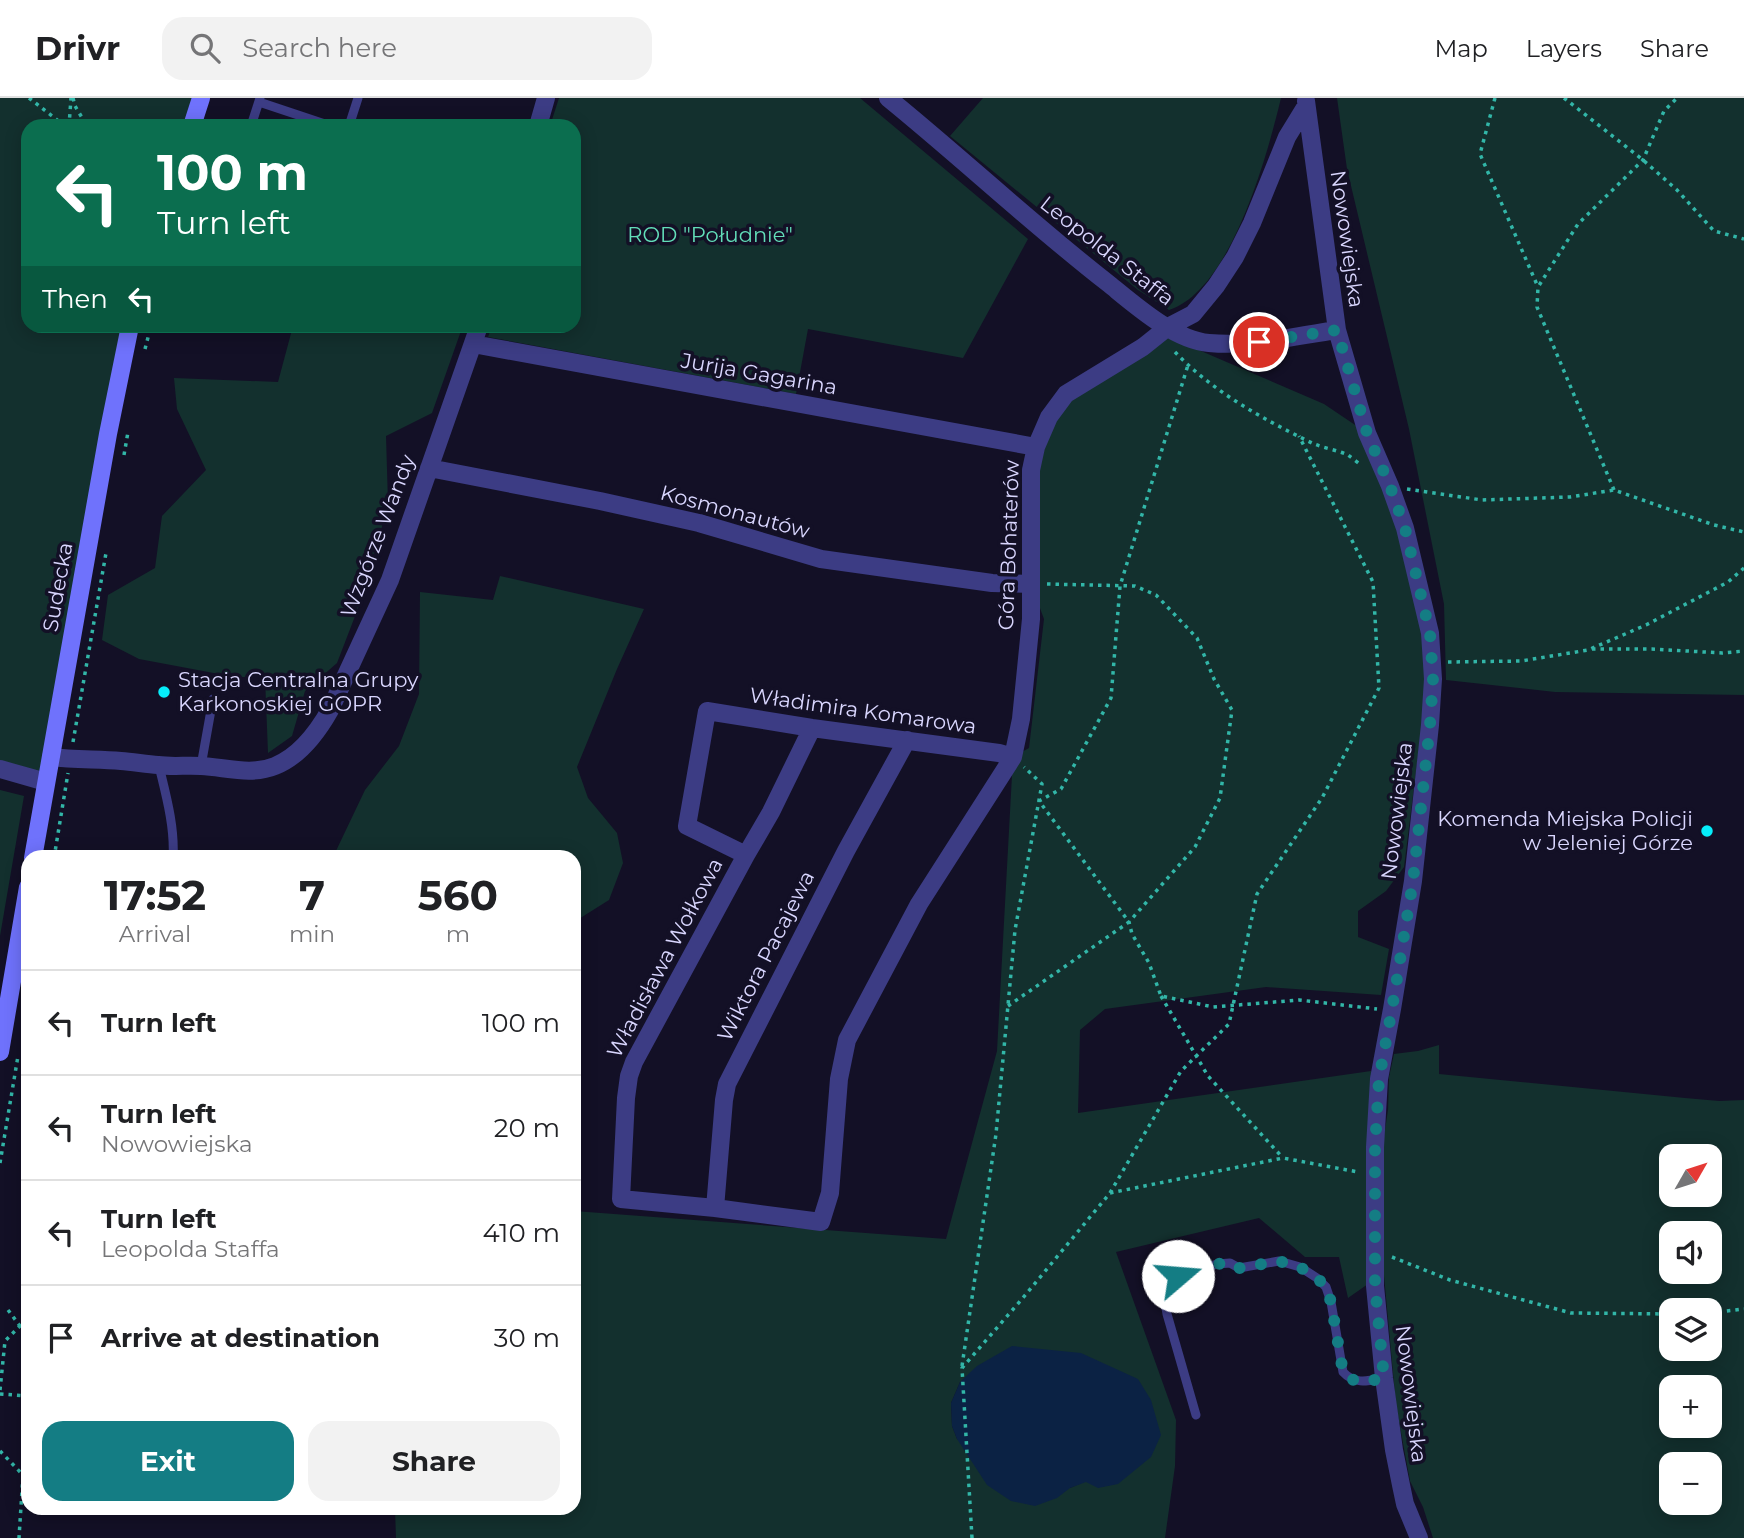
<!DOCTYPE html>
<meta charset="utf-8">
<style>
body{margin:0;font-family:Montserrat,sans-serif;background:#f2f2f2;color:#202124;height:100vh;display:flex;flex-direction:column;font-size:26px;white-space:nowrap}
*{box-sizing:border-box;margin:0}
p{font-size:23px;color:#757577}
.icon{flex:none;width:38px;height:38px;fill:none;stroke:currentColor;stroke-width:2;stroke-linecap:round;stroke-linejoin:round}
.map{position:relative;flex:1;overflow:hidden}
.drawer{position:absolute;left:21px;top:752px;width:560px;height:665px;display:flex;flex-direction:column;background:#fff;border-radius:21px;box-shadow:0 4px 18px #0003}
.drawer>*{flex:none}
.banner{position:absolute;left:21px;top:21px;width:560px;height:214px;border-radius:21px;box-shadow:0 4px 18px #0003;background:#0b6e4f;color:#fff;overflow:hidden}
.needle{width:46px;rotate:51deg}
.controls{position:absolute;left:1659px;top:1046px;display:grid;gap:14px}
.controls a{display:grid;place-items:center;width:63px;height:63px;border-radius:14px;background:#fff;box-shadow:0 4px 18px #0003;font-size:35px}
.pin{position:absolute;display:grid;place-items:center;width:60px;height:60px;color:#fff;margin:-30px;border:4px solid #fff;border-radius:50%;box-shadow:0 2px 7px #0007}
.me{position:absolute;width:77px;margin:-38px;rotate:72deg;stroke-linejoin:round;filter:drop-shadow(0 0 5px #0008)}
.turn{display:flex;align-items:center;gap:24px;height:147px;padding:0 21px;font-size:32px}
.turn .icon{width:91px;height:91px;stroke-width:2.5}
.turn b{display:block;font-size:49px;line-height:60px}
.then{display:flex;align-items:center;height:66px;padding:0 21px;background:#0003;gap:14px;font-size:26px}
.eta{display:flex;justify-content:space-evenly;align-items:center;height:119px;text-align:center}
.eta b{font-size:42px;font-weight:700;line-height:49px}
.button{display:flex;gap:14px;margin-top:auto;padding:14px 21px}
.button a{flex:1;height:80px;border-radius:21px;background:#147d84;color:#fff;font-size:28px;font-weight:700;line-height:80px;text-align:center}
.button a+a{background:#f2f2f2;color:#202124}
ul{padding:0;list-style:none}
li{display:flex;align-items:center;gap:21px;height:105px;padding:0 21px;border-top:2px solid #e0e0e0}
li div{flex:1}
li b{display:block;font-size:26px}
li em{font-style:normal}
header{display:flex;align-items:center;gap:42px;box-sizing:border-box;height:98px;padding:0 35px;background:#fff;border-bottom:2px solid #e0e0e0}
header strong{font-size:33px}
nav{display:flex;gap:38px;margin-inline-start:auto;font-size:24px}
.search{width:490px;height:63px;background:#f2f2f2;display:flex;align-items:center;gap:18px;box-sizing:border-box;padding:0 24px;border-radius:21px;color:#757577;font-size:26px}
.map>svg:first-child{display:block}
</style>
<header>
<strong>Drivr</strong>
<div class="search"><svg class="icon" aria-label="search" viewBox="0 0 24 24"><circle cx="10" cy="10" r="6"/><path d="M15 15l6 6"/></svg>Search here</div>
<nav><a>Map</a><a>Layers</a><a>Share</a></nav>
</header>
<div class="map">
<svg width="1744" height="1440" viewBox="0 0 1744 1440">
<rect width="100%" height="100%" fill="#131026"/>
<path fill="#13302e" fill-rule="evenodd" d="M0 0H201L192 28H28V228H130L46 684 0 671Z
M559 0H860L1028 141 963 260 808 231 796 296 488 239 492 228H574V28H550Z
M983 0H1281C1267 58 1231 192 1169 212L1138 192 950 38Z
M1337 0H1744V597L1555 594 1446 582 1444 506 1409 331 1347 71Z
M293 228H459L462 230 432 315 386 338 388 405 367 487 337 565 305 593 292 638 268 655 265 579H235L139 561 102 542 108 497 155 470 162 418 206 372 177 311 174 280 278 284Z
M1168 229 1187 247 1324 306 1367 335 1430 535 1427 585 1404 769 1386 793 1358 813V839L1389 851 1381 897 1266 889 1105 911 1080 932 1078 1015 1371 973 1368 1186 1348 1200 1339 1159H1305L1259 1120 1116 1154 1176 1322 1175 1368 1165 1440H396L395 1411 574 1410V1113L946 1141 997 953 1013 659 1029 650 1044 521 1031 486V390L1048 317ZM960 1284 1086 1383 1070 1390 957 1341 952 1328 951 1305Z
M500 478 644 511 617 571 577 669 588 700 617 735 623 765 609 802 574 824V760L335 759V755L365 692 399 648 419 596 420 494 493 502Z
M0 692 24 698 0 838Z
M1439 947V976L1685 1000 1719 1003 1744 1002V1440H1433L1423 1409 1410 1383 1396 1307 1381 1145 1383 1045 1388 1012 1389 979 1394 956 1418 953ZM1671 1059H1710V1097H1671ZM1671 1136H1710V1174H1671ZM1671 1213H1710V1251H1671ZM1671 1290H1710V1328H1671ZM1671 1367H1710V1405H1671Z"/>
<path fill="#0b2244" d="M1012 1248 1081 1255 1138 1281 1151 1302 1161 1337 1151 1359 1118 1386 1098 1390 1086 1384 1070 1390 1057 1400 1035 1408 1011 1403 987 1387 957 1341 952 1328 951 1305 960 1284 977 1268Z"/>
<g fill="none" stroke-linecap="round" stroke-linejoin="round">
<path stroke="#32b6a8" stroke-width="3.5" stroke-dasharray="3.5 5" stroke-linecap="butt" d="M29 0 65 28
M73 0 75 8 87 28
M1495 0 1480 56 1538 189
M1564 0 1643 62 1677 92 1714 133 1744 141
M69 28 71 0
M145 251 151 228
M1175 254C1213 294 1263 321 1312 345 1323 350 1337 352 1348 357 1352 360 1357 364 1361 367
M124 357 128 334
M1407 391 1482 402 1570 399 1614 392 1714 427 1744 434
M1614 392 1537 209 1538 189 1578 126 1643 62 1664 13 1677 0
M1047 486 1135 488 1156 497 1197 540 1214 581 1232 612 1220 700 1195 749 1129 824 1132 836 1149 865 1161 898 1213 909 1299 902 1377 911
M1592 551H1652L1722 555 1744 553
M1448 564 1521 563 1588 552 1646 527 1728 484 1744 470
M73 644 106 455
M54 760 68 675
M1161 898 1208 978 1283 1060
M1008 908 1129 824 1039 703 1061 691 1111 600 1120 488 1188 267
M0 1065 18 958
M1110 1095 1181 973 1229 926 1257 796 1322 700 1379 590 1373 484 1299 338
M1392 1159 1450 1182 1571 1215 1671 1216
M8 1212 20 1228
M1710 1215 1744 1211
M962 1268 996 1036 1015 832 1042 686 1024 669
M0 1292 5 1243 20 1228H28
M0 1296 28 1298
M0 1353 23 1377 19 1440
M972 1440 962 1270 1022 1201 1110 1095 1283 1060 1358 1074"/>
<path stroke="#3c3c84" stroke-width="9" d="M259 4 331 28
M251 28 260 0
M349 28 358 0
M159 668C166 697 175 729 173 760
M201 668 213 601
M1196 1317 1167 1216 1164 1198 1167 1186 1178 1178 1217 1166 1230 1165 1239 1170 1279 1163 1300 1169 1317 1180 1326 1189 1331 1204 1343 1274C1355 1287 1368 1283 1384 1280"/>
<path stroke="#3c3c84" stroke-width="18" d="M888 0C963 61 1033 127 1109 186 1135 207 1174 242 1209 245 1252 249 1295 238 1337 232
M1306 3 1337 232 1367 335 1390 388 1405 430 1430 535 1433 581 1430 627 1413 783 1392 911 1379 981 1375 1049V1188L1384 1280 1394 1352 1401 1387 1405 1406 1419 1440
M538 28 546 0
M473 246 1036 349
M429 370 600 403 699 425 821 461 992 485 1031 486
M812 630 771 714 746 757 634 964 629 978 626 1000 621 1101 715 1110 821 1124 830 1095 839 981 847 942 919 806 1013 659 1021 621 1031 521V372L1036 349 1049 319 1066 296 1143 249 1168 229 1193 216 1216 188 1235 159 1252 125 1287 39 1306 8
M51 659C75 662 98 661 121 663 133 664 146 666 158 667 172 669 187 667 201 668 225 669 251 678 275 668 300 658 317 635 330 612L390 482 479 228
M0 671 46 684
M746 757 687 728 707 613 812 630 999 655 1013 659
M715 1110 724 1002 727 986 846 753 907 642"/>
<path stroke="#6f72fc" stroke-width="18" d="M192 28 201 0
M33 760 108 336 130 228
M0 954 28 789"/>
</g>
<g fill="none" stroke-linecap="round" stroke-linejoin="round">
<path stroke="#147d84" stroke-width="12" stroke-dasharray="0 21.6" d="M1178 1178 1217 1166 1230 1165 1239 1170 1279 1163 1300 1169 1317 1180 1326 1189 1331 1204 1343 1274C1355 1288 1368 1283 1384 1280L1375 1188V1049L1379 981 1392 911 1413 783 1430 627 1433 581 1430 535 1405 430 1390 388 1367 335 1337 232 1259 244"/>
</g>
<g fill="#06edfa" stroke="#131026" stroke-width="2.5">
<circle cx="164" cy="594" r="7"/>
<circle cx="1707" cy="733" r="7"/>
</g>
<g text-anchor="middle" stroke-width="7" stroke-linejoin="round" paint-order="stroke">
<g font-size="21" fill="#62deb9" stroke="#131026">
<text x="710" y="144">ROD "Południe"</text>
</g>
<g font-size="21" fill="#d9d6fe" stroke="#131026">
<text transform="translate(1347 141) rotate(82)" y="7">Nowowiejska</text>
<text transform="translate(1107 153) rotate(38)" y="7">Leopolda Staffa</text>
<text transform="translate(759 276) rotate(10)" y="7">Jurija Gagarina</text>
<text transform="translate(735 414) rotate(15)" y="7">Kosmonautów</text>
<text transform="translate(378 438) rotate(-69)" y="7">Wzgórze Wandy</text>
<text transform="translate(1009 447) rotate(-88)" y="7">Góra Bohaterów</text>
<text transform="translate(58 489) rotate(-80)" y="7">Sudecka</text>
<text transform="translate(863 613) rotate(8)" y="7">Władimira Komarowa</text>
<text transform="translate(1397 713) rotate(-83)" y="7">Nowowiejska</text>
<text transform="translate(766 858) rotate(-63)" y="7">Wiktora Pacajewa</text>
<text transform="translate(665 860) rotate(-62)" y="7">Władisława Wołkowa</text>
<text transform="translate(1411 1296) rotate(83)" y="7">Nowowiejska</text>
</g>
<g font-size="21" fill="#d9d6fe" stroke="#131026" text-anchor="start">
<text x="178" y="589">Stacja Centralna Grupy<tspan x="178" dy="24">Karkonoskiej GOPR</tspan></text>
<text x="1693" y="728" text-anchor="end">Komenda Miejska Policji<tspan x="1693" dy="24">w Jeleniej Górze</tspan></text>
</g>
</g>
</svg>
<div class="controls">
<a><svg class="needle" viewBox="-14 -14 28 28"><path d="M0-13l5 13h-10z" fill="#e53935"/><path d="M0 13l5-13h-10z" fill="#757577"/></svg></a>
<a><svg class="icon" aria-label="sound" viewBox="0 0 24 24"><path d="M4 9h4l5-4v14l-5-4H4zM17 9q2 3 0 6"/></svg></a>
<a><svg class="icon" aria-label="layers" viewBox="0 0 24 24"><path d="M12 4l9 5-9 5-9-5zM3 14l9 5 9-5"/></svg></a>
<a>+</a>
<a>−</a>
</div>
<div class="pin" style="left:1259px;top:244px;background:#d93025"><svg class="icon" aria-label="arrive" viewBox="0 0 24 24"><path d="M6 21V4h12l-3 4 3 4H6"/></svg></div>
<svg class="me" style="left:1178px;top:1178px" viewBox="-20 -20 40 40"><circle r="19" fill="#fff"/><path d="M0-13L10 11 0 6-10 11z" fill="#147d84"/></svg>
<div class="banner">
<div class="turn"><svg class="icon" aria-label="left" viewBox="0 0 24 24"><path d="M17 20v-9H6M10 6l-5 5 5 5"/></svg><div><b>100 m</b>Turn left</div></div>
<div class="then">Then<svg class="icon" aria-label="left" viewBox="0 0 24 24"><path d="M17 20v-9H6M10 6l-5 5 5 5"/></svg></div>
</div>
<section class="drawer">
<div class="eta">
<div><b>17:52</b><p>Arrival</p></div>
<div><b>7</b><p>min</p></div>
<div><b>560</b><p>m</p></div>
</div>
<ul>
<li><svg class="icon" aria-label="left" viewBox="0 0 24 24"><path d="M17 20v-9H6M10 6l-5 5 5 5"/></svg><div><b>Turn left</b></div><em>100 m</em></li>
<li><svg class="icon" aria-label="left" viewBox="0 0 24 24"><path d="M17 20v-9H6M10 6l-5 5 5 5"/></svg><div><b>Turn left</b><p>Nowowiejska</p></div><em>20 m</em></li>
<li><svg class="icon" aria-label="left" viewBox="0 0 24 24"><path d="M17 20v-9H6M10 6l-5 5 5 5"/></svg><div><b>Turn left</b><p>Leopolda Staffa</p></div><em>410 m</em></li>
<li><svg class="icon" aria-label="arrive" viewBox="0 0 24 24"><path d="M6 21V4h12l-3 4 3 4H6"/></svg><div><b>Arrive at destination</b></div><em>30 m</em></li>
</ul>
<div class="button"><a>Exit</a><a>Share</a></div>
</section>
</div>
